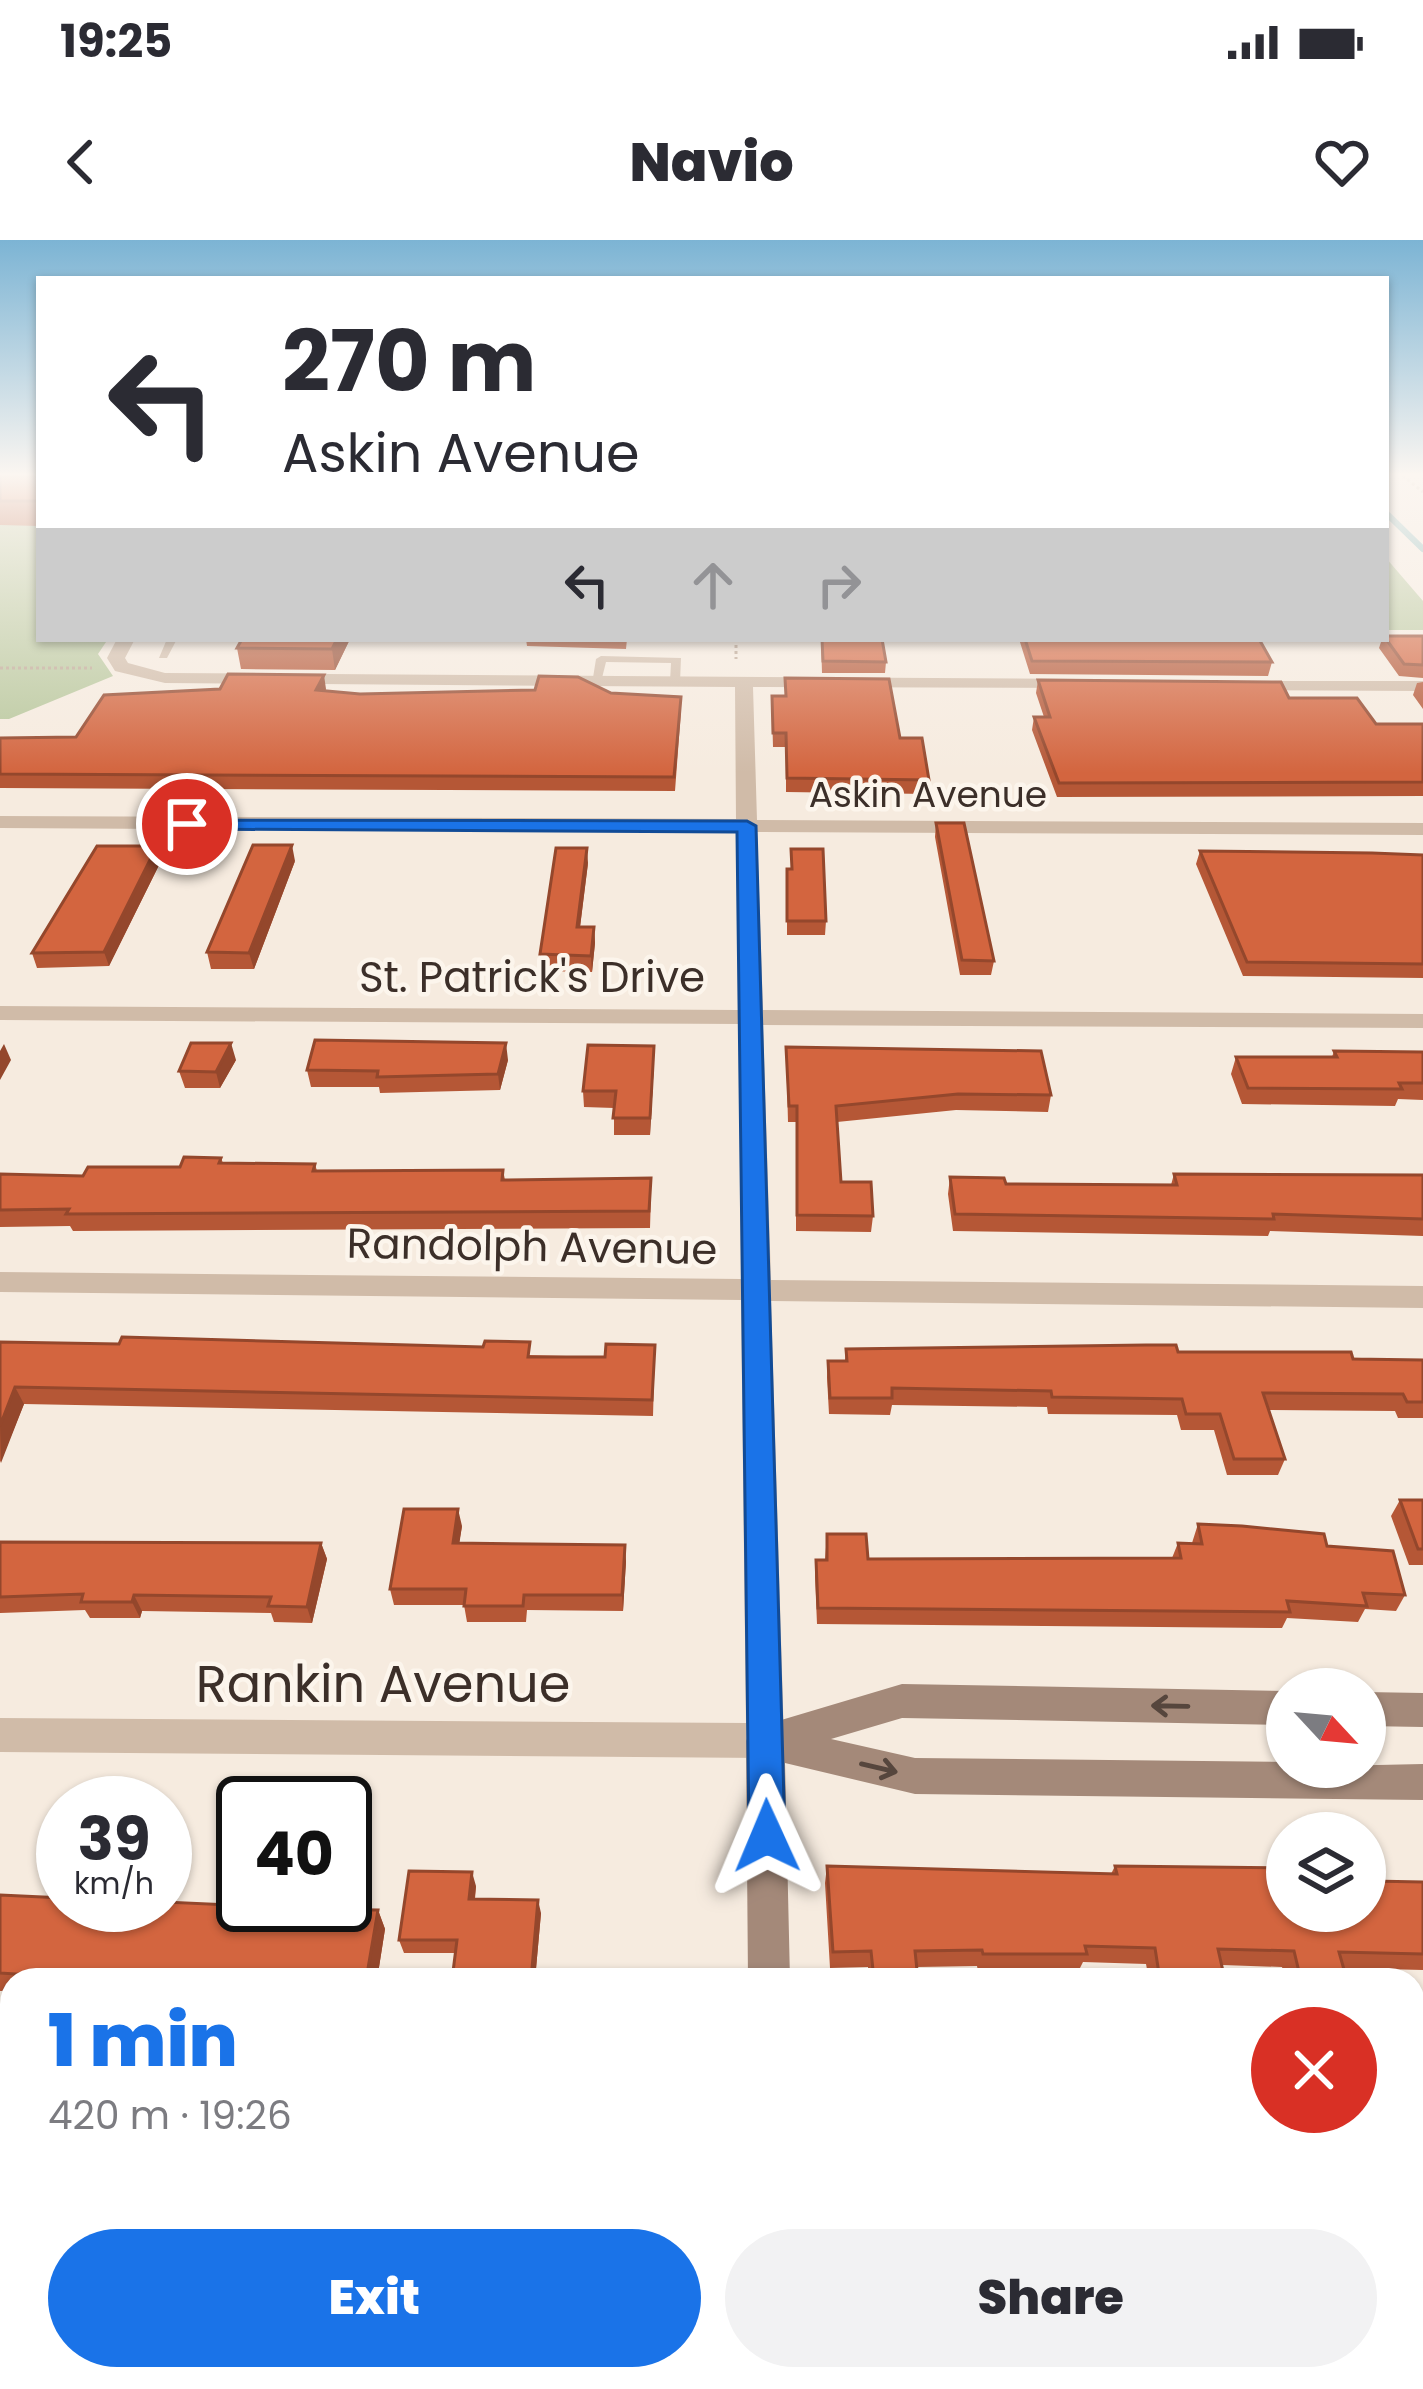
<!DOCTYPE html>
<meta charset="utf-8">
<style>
body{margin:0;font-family:Poppins,sans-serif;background:#f2f2f3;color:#2b2b33;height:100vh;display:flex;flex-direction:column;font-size:45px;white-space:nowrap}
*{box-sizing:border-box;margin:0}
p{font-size:39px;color:#7c7c81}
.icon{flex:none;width:66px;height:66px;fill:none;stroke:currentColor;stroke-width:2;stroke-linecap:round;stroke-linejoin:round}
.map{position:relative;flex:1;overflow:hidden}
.drawer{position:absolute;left:0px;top:1728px;width:1425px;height:423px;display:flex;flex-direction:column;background:#fff;border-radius:36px 36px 0 0;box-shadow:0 3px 9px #0004}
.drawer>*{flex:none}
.hud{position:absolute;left:36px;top:36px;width:1353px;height:366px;border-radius:0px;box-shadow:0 3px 9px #0004;background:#fff;color:#2b2b33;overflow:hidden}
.needle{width:78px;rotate:116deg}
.buttons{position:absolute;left:1266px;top:1428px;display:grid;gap:24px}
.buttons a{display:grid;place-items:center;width:120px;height:120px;border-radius:50%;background:#fff;box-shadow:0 3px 9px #0004;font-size:60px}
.speed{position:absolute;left:36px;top:1536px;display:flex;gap:24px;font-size:60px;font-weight:700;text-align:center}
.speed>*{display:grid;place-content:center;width:156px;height:156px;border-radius:50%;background:#fff;box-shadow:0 3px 9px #0004;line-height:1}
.speed small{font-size:30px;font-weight:400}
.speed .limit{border:6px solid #111;border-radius:18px;background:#fff;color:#111}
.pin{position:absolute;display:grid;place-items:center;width:102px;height:102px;color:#fff;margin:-51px;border:6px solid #fff;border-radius:50%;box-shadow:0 3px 12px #0007}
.me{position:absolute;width:132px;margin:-66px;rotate:359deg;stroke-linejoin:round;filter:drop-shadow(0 0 9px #0008)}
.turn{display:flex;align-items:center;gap:42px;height:252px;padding:0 48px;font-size:54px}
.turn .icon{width:156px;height:156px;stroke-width:2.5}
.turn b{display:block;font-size:84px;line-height:102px}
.lanes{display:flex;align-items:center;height:114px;padding:0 48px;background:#0003;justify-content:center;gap:60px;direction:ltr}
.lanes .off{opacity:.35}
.round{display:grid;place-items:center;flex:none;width:126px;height:126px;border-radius:63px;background:#f2f2f3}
.overview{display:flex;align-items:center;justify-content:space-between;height:204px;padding:0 48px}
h1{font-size:72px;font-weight:800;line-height:90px;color:#1a73e8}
.primary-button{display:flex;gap:24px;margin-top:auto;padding:24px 48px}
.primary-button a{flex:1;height:138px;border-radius:72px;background:#1a73e8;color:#fff;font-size:48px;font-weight:800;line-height:138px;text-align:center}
.primary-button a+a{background:#f2f2f3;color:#2b2b33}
.status{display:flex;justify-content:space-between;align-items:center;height:84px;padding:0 60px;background:#fff;direction:ltr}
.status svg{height:33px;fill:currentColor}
header{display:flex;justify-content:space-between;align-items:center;height:156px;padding:0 48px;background:#fff;font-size:54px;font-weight:800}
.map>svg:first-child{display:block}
</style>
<div class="status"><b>19:25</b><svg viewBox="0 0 49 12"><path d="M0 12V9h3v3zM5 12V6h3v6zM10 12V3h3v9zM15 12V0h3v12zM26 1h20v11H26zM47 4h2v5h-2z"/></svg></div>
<header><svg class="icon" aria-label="back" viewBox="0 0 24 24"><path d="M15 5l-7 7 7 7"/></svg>Navio<svg class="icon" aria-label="heart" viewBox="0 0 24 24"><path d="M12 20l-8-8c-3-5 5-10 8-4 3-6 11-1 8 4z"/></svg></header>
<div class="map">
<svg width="1423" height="2149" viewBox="0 0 1423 2149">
<rect width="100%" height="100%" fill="#f6ebdf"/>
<path fill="#b8c79c" d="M0 232H39V399H108L98 414 113 436 9 479H0Z
M1386 318 1423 361V390H1386Z"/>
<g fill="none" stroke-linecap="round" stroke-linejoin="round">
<path stroke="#7ab3b6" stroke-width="6" d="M1386 273 1423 309"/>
<path stroke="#bca592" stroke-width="3" stroke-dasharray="3 3" stroke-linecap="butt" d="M1398 232 1423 252
M736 399V419
M0 428H92"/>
<path fill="#d0bba8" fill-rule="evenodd" d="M167 399H177L167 418H159Z
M601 416 681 418 680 442 675 445 670 442 671 423 606 422 601 442 592 444 596 419Z"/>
<path fill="#d0bba8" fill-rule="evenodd" d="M117 399H135L125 418 128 423 165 433 1077 439 1083 440V448L753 447 757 580 1423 583V595L757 592 763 770 1423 774V788L763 785 771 1040 1423 1046V1068L771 1061 784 1501 779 1513 765 1518 0 1512V1478L746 1483 741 1060 0 1052V1032L741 1039 739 784 0 780V766L738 770 737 592 0 588V576L736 579 735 447 165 443 115 431 107 418Z
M1239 441H1423V451L1245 450 1236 445Z"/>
<path fill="#a48979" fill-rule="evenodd" d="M902 1444 1287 1451V1485L902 1478 831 1499 915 1518 1287 1522V1527L1423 1524V1560L915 1554 785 1523 790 1740H748L746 1501 751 1489Z
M1365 1452 1423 1453V1487L1365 1486Z
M751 2139H801V2149H751Z"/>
</g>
<path fill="#b55736" d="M0 232H39V286L0 285Z
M1423 396V438L1399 436 1379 408 1382 399Z
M350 399 335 430 241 429 237 408Z
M526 399H627L626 409 527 406Z
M821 399 886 422 885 433H822Z
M1019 399H1259L1272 422 1268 436 1030 434Z
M785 438 900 498 929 540 928 554 786 552V507H773L772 470 785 456Z
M1038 440 1289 458 1376 484H1423V556L1057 557 1032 490 1034 477H1044L1036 453Z
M1423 442V469L1413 455 1417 443Z
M326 449 325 451 360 454 611 453 681 471 675 551 0 548V498L76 497Z
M936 583 994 721 991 735H960L935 597Z
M791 609 826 681 825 695H787V629H791Z
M1200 611 1423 615V738L1243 736 1196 624Z
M161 621 109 726 37 728 32 713Z
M295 621 254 729H211L207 712Z
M588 623 580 687H594L595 703 592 732 542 731 540 714Z
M786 807 1051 855 1048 872 956 870 837 882 841 942 873 976 871 992 796 991V882H788Z
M1334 811 1423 812V860L1398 859 1395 866 1242 864 1231 834 1236 817H1332Z
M236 820 220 848H185L179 831Z
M508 820 500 850 380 853 379 847H311L307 830Z
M654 822 650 895H614V868L584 867 583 851Z
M221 918 223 923 315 924 317 931 503 930 505 940 651 955 650 988 73 991 70 986 0 987V934L83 936 180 927Z
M1174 934 1423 935V996L1270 991 1268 996 953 991 948 954 950 937 1006 944 1171 945Z
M0 1102 605 1117 655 1105 653 1176 24 1164 0 1223Z
M846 1109 1178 1112 1423 1120V1178H1398L1395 1171 1268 1170 1285 1219 1278 1235H1227L1214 1190H1181L1177 1175 1048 1174 1047 1167 892 1165 890 1175 829 1174 827 1137 828 1121H845Z
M1400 1260H1423V1325H1409L1391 1276Z
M1198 1284 1327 1306 1405 1355 1396 1371 1365 1369 1358 1382 1287 1378 1282 1388 817 1384 815 1336 816 1320H825L827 1294 868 1319 1172 1318 1178 1303H1192Z
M462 1286 459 1303 626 1321 623 1371 527 1370 526 1382H467L464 1365H394L390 1349Z
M0 1302 321 1303 327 1319 312 1383 274 1382 271 1373 142 1371 140 1378H90L85 1370 0 1373Z
M827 1626 1111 1634 1115 1626 1371 1641 1423 1642V1730L1343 1728 1347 1740H1286L1282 1727 1222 1725 1225 1740H1149L1146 1724 1083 1722 1079 1730 978 1731 977 1726 917 1727 914 1740H869L868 1727 830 1728 825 1643Z
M476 1646 475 1659 541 1673 535 1740H452L455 1713H404L399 1700Z
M0 1655 295 1669 378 1670 385 1689 377 1740H12V1751H0Z
M852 2139H926L927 2148 853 2149Z"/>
<path fill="#94472c" d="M337 399H350L335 430 332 409Z
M324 435 326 449 319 464 316 450Z
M292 605 295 621 254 729 249 713Z
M157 606 161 621 109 726 104 712Z
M587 608 588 623 578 703 577 687Z
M594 687 595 703 592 732 591 716Z
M231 803 236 820 220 848 216 832Z
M506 803 508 820 500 850 498 834Z
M4 804 11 820 0 840V811Z
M654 806V822L650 895V878Z
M15 1147 24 1164 1 1223 0 1186Z
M458 1269 462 1286 457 1319 453 1303Z
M321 1303 327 1319 312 1383 307 1367Z
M625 1305 626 1321 623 1371 622 1355Z
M134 1355 142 1371 140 1378 132 1362Z
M472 1632 476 1646 473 1673 469 1659Z
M538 1660 541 1673 535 1740H531Z
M378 1670 385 1689 377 1740H366Z"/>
<path fill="#d3653f" stroke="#94472c" stroke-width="3" d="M0 232H39V261H0Z
M1386 396H1423V425L1404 424 1386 399Z
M242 399H337L332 409 237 408Z
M822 399H882L886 422 823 421Z
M1025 399H1259L1272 422 1032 421Z
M228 434 324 435 316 450 360 454 535 450 539 436 578 437 611 453 681 457 674 537 0 534V498L76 497 104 455 220 449Z
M785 438 889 439 900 498H922L929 540 787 538 786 493H773L772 456H786Z
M1038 440 1281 442 1289 458H1357L1376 484H1423V542L1059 543 1034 477H1050Z
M936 583H964L994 721 962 720Z
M253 605H292L249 713 207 712Z
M97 606H157L104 712 32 713Z
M556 608H587L577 687H594L591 716 540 714Z
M791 609H823L826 681H787V629H792Z
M1200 611 1372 613 1423 615V724L1247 722Z
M315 800 506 803 498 834 377 837 378 831 307 830Z
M191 803H231L216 832 179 831Z
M588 805 654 806 650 878H613L616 851H583Z
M786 807 1041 811 1051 855 958 854 836 866 841 942H871L873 976 797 975V866H789Z
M1334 811 1423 812V843H1399L1402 849 1248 848 1236 817H1337Z
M184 917 221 918 219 923 315 924 313 931 503 930 502 940 651 938 649 971 66 974 69 969 0 970V934L83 936 88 927H180Z
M1174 934 1423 935V979L1273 974 1274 979 955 974 950 937 1004 938 1006 944 1177 945Z
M122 1097 483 1107 485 1101 530 1102 528 1117H605L606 1104 655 1105 652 1160 15 1147 0 1186V1102L119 1104Z
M1146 1105H1176L1178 1112H1351L1353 1119 1423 1120V1162H1407L1403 1154 1263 1153 1285 1219H1234L1220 1174H1186L1182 1159 1052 1157 1051 1151 892 1148V1158H830L828 1121H847L846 1109Z
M1400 1260H1423V1309H1418Z
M404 1269H458L453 1303 625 1305 622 1355H524L523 1366H464L466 1349H390Z
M1198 1284 1242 1286 1324 1294 1327 1306 1393 1311 1405 1355 1363 1353 1367 1366 1287 1361 1290 1372 818 1368 816 1320H827V1294H866L868 1319 1181 1318 1178 1303 1202 1304Z
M0 1302 321 1303 307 1367 268 1366 271 1357 134 1355 132 1362H81L83 1354 0 1357Z
M827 1626 1117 1634 1115 1626 1287 1628V1671H1365V1629H1368L1371 1641 1423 1642V1714L1339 1712 1347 1740H1301L1294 1711 1218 1709 1225 1740H1160L1155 1708 1085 1706 1087 1714H983L982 1710 915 1711 917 1730H873L871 1711 833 1712Z
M409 1631 472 1632 469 1659 538 1660 531 1740H452L457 1700H399Z
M232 1653H243V1665H285L284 1669 378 1670 366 1740H31L33 1735 0 1733V1655L63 1658V1665H165V1662L230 1665Z
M857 2139H926L927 2148 857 2147Z"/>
<defs><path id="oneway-shaft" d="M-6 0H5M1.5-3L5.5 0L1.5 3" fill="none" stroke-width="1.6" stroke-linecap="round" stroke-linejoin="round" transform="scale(3)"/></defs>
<g stroke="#56463d">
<use href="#oneway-shaft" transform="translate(1170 1466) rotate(-179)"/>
<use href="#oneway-shaft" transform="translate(879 1528) rotate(13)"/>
</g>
<linearGradient id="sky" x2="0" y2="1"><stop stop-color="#7cb4d4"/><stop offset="0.44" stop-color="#fbf6f1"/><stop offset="1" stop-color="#fbf6f1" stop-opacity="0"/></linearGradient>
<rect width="1423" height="533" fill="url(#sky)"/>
<path fill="#1a73e8" stroke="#114b97" stroke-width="3" d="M180 580 747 581 756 586 785 1596 780 1609 767 1614 754 1609 749 1596 737 592 187 589 180 587Z"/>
<g text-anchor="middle" stroke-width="9" stroke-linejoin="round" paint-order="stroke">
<g font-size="36" fill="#3c2f29" stroke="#fcf5ec">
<text x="928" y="567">Askin Avenue</text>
</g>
<g font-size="42" fill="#3c2f29" stroke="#fcf5ec">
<text x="532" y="752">St. Patrick's Drive</text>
<text transform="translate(532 1006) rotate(1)" y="15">Randolph Avenue</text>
</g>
<g font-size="51" fill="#3c2f29" stroke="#fcf5ec">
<text x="383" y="1462">Rankin Avenue</text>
</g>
</g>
</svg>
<div class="buttons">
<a><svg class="needle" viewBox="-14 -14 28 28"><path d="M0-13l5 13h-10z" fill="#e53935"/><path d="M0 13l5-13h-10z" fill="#7c7c81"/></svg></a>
<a><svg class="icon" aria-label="layers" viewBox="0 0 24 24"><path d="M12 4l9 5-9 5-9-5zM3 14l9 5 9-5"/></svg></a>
</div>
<div class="speed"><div>39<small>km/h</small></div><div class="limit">40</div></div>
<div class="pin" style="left:187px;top:584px;background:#d93025"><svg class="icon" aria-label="arrive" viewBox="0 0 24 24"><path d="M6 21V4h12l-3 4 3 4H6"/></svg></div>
<svg class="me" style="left:767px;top:1596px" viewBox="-20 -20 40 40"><path d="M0-17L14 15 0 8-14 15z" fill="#1a73e8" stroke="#fff" stroke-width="4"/></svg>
<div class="hud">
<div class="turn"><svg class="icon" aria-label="left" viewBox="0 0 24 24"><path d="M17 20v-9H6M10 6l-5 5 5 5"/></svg><div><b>270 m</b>Askin Avenue</div></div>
<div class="lanes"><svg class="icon" aria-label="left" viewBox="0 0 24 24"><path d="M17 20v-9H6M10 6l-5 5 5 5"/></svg><svg class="icon off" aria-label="ahead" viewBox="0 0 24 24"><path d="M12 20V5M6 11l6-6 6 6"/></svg><svg class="icon off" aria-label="right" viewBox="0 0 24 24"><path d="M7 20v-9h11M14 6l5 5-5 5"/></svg></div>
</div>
<section class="drawer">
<div class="overview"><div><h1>1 min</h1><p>420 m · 19:26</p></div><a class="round" style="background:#d93025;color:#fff"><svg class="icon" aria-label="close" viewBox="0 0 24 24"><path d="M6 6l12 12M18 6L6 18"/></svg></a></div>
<div class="primary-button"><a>Exit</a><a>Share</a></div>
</section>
</div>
